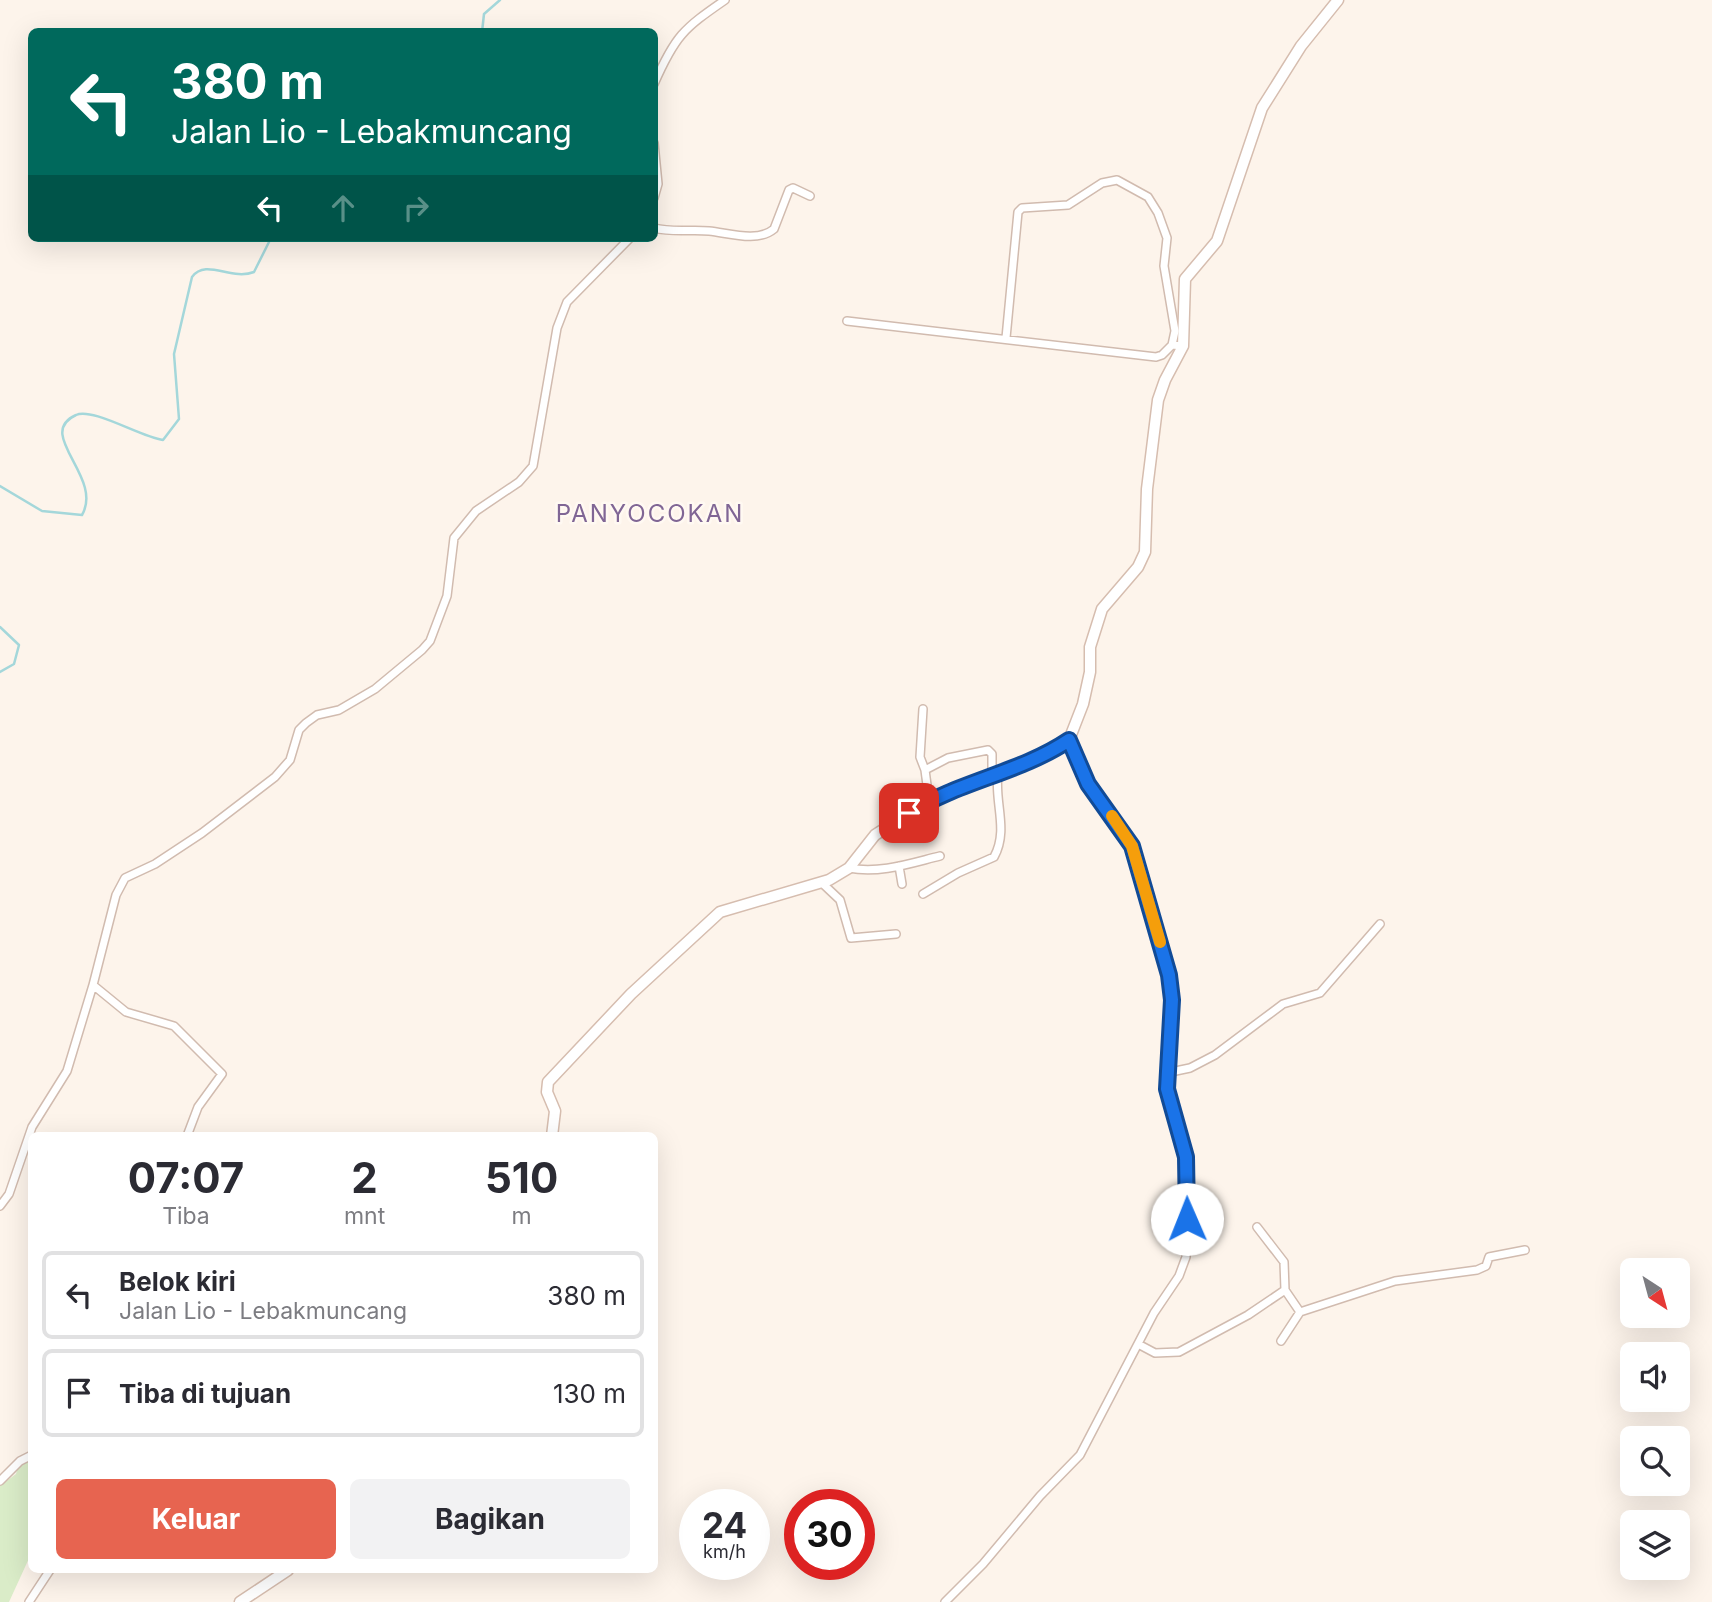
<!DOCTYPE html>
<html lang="id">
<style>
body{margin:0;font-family:Inter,sans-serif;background:#f2f2f3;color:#2b2b33;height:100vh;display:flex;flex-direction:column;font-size:26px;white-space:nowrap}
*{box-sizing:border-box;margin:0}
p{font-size:23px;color:#7c7c81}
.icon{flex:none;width:38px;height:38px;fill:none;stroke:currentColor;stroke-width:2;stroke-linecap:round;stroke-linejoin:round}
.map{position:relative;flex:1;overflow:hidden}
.details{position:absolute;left:28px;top:1132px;width:630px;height:441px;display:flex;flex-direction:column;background:#fff;border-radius:10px;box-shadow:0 7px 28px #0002}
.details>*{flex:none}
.hud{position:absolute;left:28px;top:28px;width:630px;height:214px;border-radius:10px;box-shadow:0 7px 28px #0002;background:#00695c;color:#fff;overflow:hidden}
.needle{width:46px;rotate:144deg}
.buttons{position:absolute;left:1620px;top:1258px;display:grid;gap:14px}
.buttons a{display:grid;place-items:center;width:70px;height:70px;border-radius:10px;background:#fff;box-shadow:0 7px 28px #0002;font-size:35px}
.speed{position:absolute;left:679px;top:1489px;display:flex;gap:14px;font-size:35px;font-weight:700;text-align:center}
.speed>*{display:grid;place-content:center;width:91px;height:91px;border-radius:50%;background:#fff;box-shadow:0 7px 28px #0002;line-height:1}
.speed small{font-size:18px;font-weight:400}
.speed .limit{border:10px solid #d22;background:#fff;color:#111}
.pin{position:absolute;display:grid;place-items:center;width:60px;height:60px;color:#fff;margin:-30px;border-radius:14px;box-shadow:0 4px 10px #0006}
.me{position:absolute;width:77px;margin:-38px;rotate:359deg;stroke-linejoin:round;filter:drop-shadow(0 0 5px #0008)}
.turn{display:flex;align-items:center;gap:24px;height:147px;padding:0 28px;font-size:32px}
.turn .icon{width:91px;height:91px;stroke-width:2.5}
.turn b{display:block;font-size:49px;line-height:60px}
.lanes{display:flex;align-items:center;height:66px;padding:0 28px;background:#0003;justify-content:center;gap:35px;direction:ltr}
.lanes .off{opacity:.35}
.eta{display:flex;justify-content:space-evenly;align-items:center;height:119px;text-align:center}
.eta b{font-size:42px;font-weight:700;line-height:49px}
.action{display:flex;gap:14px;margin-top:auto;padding:14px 28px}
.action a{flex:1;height:80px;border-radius:10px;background:#e76450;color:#fff;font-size:28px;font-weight:700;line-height:80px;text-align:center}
.action a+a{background:#f2f2f3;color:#2b2b33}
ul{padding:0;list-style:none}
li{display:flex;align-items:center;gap:21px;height:88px;margin:0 14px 10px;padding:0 14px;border:4px solid #e1e1e2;border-radius:10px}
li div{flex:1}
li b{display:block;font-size:26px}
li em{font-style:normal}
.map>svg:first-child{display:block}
</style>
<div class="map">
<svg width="1712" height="1602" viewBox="0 0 1712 1602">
<rect width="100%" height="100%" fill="#fdf4eb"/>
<path fill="#daecc8" d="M31 1460V1554L9 1602H0V1486L16 1474 19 1462Z"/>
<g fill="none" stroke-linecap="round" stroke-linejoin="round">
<path stroke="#a4d7da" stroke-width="2.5" d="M482 32 484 14 500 0
M0 486 42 511 82 515C104 477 34 434 76 415 92 407 141 437 163 440L179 419 174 354 192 277C206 258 231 281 254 272L271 238
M0 627 19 645 14 664 0 672"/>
<g stroke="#d1bbaf" stroke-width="10">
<path id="street" d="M654 84C675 36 683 29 725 0
M654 143 658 184 654 198
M654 228C674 233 690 229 709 231 729 233 757 243 774 229L789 190 793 188 810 196
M847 321 1156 357 1162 355 1172 345
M1006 338 1018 212 1022 208 1068 205 1102 183 1117 180 1148 197 1158 213 1167 238 1164 266 1175 331 1172 345 1183 346
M923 709 920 757 925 770
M929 800 925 770 948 758 988 750 992 754V776
M899 866 902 884
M849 868C880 874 911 863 940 856
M822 883 840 900 851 938 896 934
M923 894 958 873 994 857C1009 830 994 802 998 774
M1166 1073 1190 1068 1215 1055 1283 1004 1320 993 1380 924
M187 1136 198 1107 222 1074 174 1026 126 1012 93 985 116 895 125 878 155 864 202 833 275 777 290 760 299 730 306 723 317 715 339 710 375 689 422 650 430 641 447 596 454 538 476 511 519 482 533 466 557 328 567 302 630 238
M0 1206 9 1194 32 1127 67 1071 93 985
M1257 1227 1284 1262 1285 1290
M1281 1341 1300 1312
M1138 1344 1155 1353 1179 1352 1248 1315 1285 1290 1300 1312 1395 1281 1477 1270 1486 1266 1489 1257 1525 1250
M0 1481 20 1461 32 1455
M29 1602 50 1570
M945 1602 983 1564 1040 1496 1080 1455 1154 1313 1179 1276 1186 1257V1157L1167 1089 1173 1000 1169 975 1132 847 1089 784 1069 740"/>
</g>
<g stroke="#d6bdaf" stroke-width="13">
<path id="secondary" d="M552 1136 555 1111 547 1092 548 1082 631 994 720 912 829 880 849 868 875 835 929 800 1051 752 1069 740 1083 704 1090 672V647L1102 609 1138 567 1145 552 1147 489 1158 400 1165 380 1183 346 1185 279 1217 241 1262 108 1301 46 1338 0
M240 1602 288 1570"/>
</g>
<use href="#street" stroke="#fff" stroke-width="7"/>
<use href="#secondary" stroke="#fff" stroke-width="10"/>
</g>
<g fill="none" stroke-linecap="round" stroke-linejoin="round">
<g stroke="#114b97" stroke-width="18">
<path id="route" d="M909 813C959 781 1020 773 1069 740L1088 784 1132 846 1169 975 1172 1000 1167 1089 1186 1157 1187 1219"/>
</g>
<use href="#route" stroke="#1a73e8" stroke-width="12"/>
<path stroke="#f59e0b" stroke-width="12" d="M1112 816 1132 846 1160 942"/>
</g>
<g text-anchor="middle" stroke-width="5" stroke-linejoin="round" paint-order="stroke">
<g font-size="24" letter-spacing="2" fill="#806695" stroke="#fff9f2">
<text x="650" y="522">PANYOCOKAN</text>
</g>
</g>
</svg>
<div class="buttons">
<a><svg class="needle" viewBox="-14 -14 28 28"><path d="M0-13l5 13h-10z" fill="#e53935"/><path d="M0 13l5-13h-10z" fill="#7c7c81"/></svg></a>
<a><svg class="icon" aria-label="sound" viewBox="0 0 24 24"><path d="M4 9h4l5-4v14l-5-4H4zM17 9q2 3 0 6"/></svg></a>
<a><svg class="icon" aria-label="search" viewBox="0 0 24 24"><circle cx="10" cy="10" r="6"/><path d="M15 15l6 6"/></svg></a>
<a><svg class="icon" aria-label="layers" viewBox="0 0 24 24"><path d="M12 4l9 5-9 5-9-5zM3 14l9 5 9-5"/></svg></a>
</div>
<div class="speed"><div>24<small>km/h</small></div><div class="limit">30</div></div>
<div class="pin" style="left:909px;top:813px;background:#d93025"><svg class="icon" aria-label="arrive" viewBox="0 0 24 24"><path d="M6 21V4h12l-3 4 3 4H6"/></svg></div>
<svg class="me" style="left:1187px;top:1219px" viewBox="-20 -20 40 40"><circle r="19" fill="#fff"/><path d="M0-13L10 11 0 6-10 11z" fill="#1a73e8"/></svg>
<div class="hud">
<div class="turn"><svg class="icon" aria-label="left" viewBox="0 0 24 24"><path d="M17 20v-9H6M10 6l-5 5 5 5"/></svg><div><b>380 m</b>Jalan Lio - Lebakmuncang</div></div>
<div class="lanes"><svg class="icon" aria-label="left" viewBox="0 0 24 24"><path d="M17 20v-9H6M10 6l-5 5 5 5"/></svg><svg class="icon off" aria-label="ahead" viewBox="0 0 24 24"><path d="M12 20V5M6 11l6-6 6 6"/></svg><svg class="icon off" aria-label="right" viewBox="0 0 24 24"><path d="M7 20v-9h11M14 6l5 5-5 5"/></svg></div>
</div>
<section class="details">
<div class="eta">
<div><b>07:07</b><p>Tiba</p></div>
<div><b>2</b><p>mnt</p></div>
<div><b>510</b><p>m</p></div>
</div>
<ul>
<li><svg class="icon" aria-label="left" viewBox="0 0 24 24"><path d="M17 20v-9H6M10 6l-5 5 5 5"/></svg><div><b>Belok kiri</b><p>Jalan Lio - Lebakmuncang</p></div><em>380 m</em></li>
<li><svg class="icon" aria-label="arrive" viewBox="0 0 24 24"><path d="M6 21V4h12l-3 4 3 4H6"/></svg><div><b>Tiba di tujuan</b></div><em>130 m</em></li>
</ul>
<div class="action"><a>Keluar</a><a>Bagikan</a></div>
</section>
</div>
